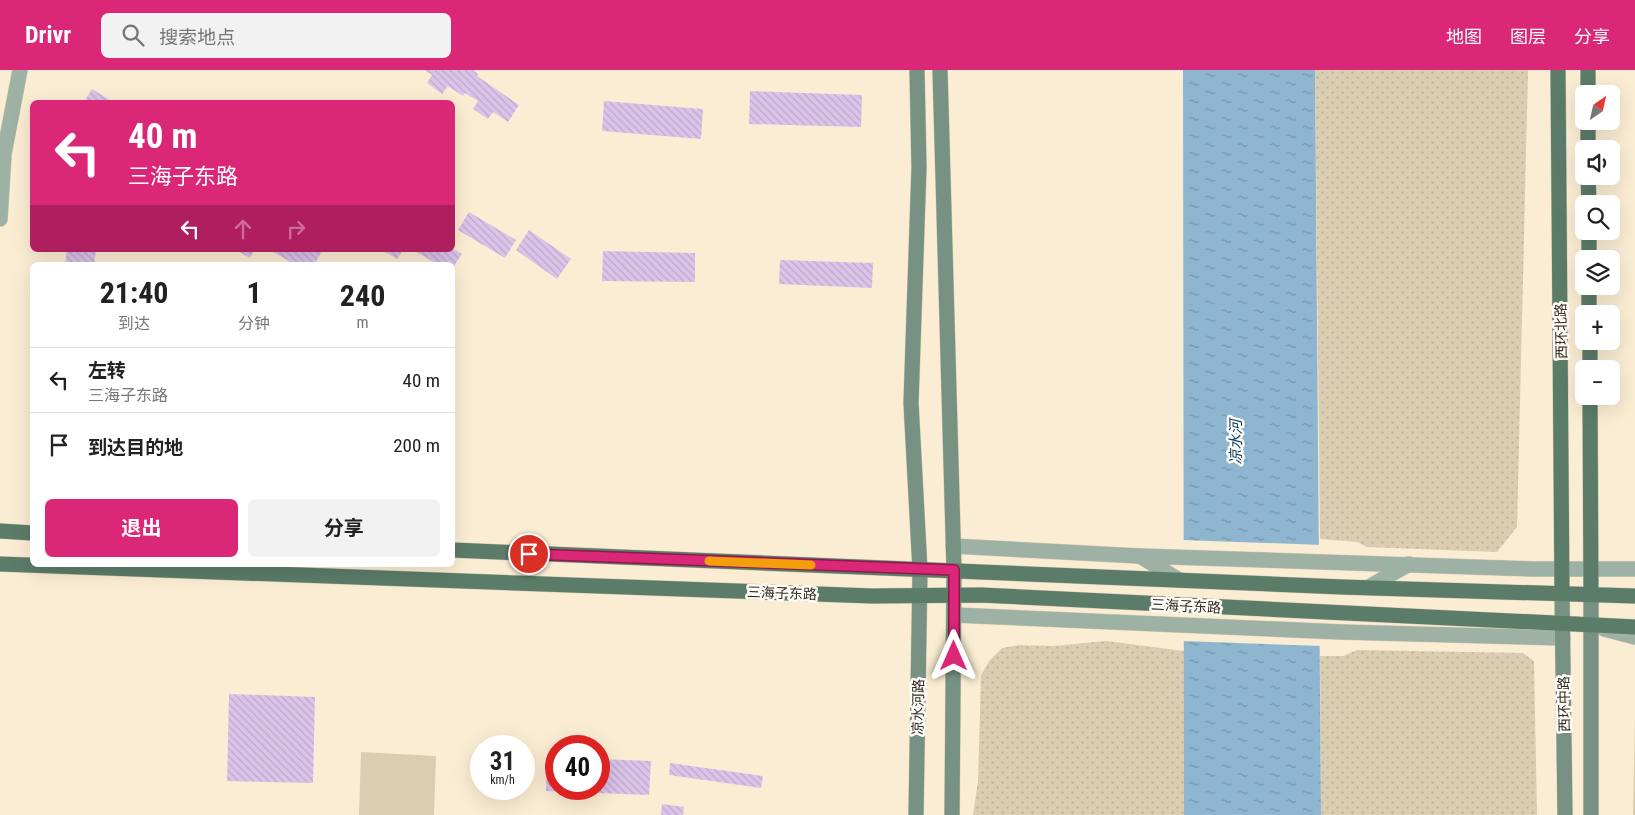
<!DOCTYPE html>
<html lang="zh">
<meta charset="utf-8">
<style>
body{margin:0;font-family:"Roboto Condensed","Noto Sans SC",sans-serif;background:#f2f2f2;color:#222;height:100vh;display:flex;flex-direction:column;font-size:19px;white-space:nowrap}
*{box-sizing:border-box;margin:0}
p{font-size:16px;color:#767676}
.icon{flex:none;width:28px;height:28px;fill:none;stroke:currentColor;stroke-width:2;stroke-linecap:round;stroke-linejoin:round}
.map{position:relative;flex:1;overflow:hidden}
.drawer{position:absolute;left:30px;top:192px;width:425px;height:305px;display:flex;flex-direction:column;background:#fff;border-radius:8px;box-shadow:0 5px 20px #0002}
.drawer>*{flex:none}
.hud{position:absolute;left:30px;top:30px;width:425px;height:152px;border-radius:8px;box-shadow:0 5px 20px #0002;background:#db2777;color:#fff;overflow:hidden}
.needle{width:32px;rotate:34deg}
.buttons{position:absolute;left:1575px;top:15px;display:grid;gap:10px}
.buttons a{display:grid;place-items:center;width:45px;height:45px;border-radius:8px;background:#fff;box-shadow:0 5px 20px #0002;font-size:25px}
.speed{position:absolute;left:470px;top:665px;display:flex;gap:10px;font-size:25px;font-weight:700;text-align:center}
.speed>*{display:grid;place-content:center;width:65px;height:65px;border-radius:50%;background:#fff;box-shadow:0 5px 20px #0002;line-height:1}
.speed small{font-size:12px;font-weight:400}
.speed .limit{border:8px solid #d22;background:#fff;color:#111}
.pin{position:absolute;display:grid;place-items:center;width:42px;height:42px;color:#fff;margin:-21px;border:2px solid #fff;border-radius:50%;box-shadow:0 1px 5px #0007}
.me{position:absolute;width:55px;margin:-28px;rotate:0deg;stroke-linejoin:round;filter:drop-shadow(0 0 4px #0008)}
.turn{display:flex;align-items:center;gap:18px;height:105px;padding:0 15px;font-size:22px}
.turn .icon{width:65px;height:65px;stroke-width:2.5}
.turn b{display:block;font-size:35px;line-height:42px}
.lanes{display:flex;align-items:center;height:48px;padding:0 15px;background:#0003;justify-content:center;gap:25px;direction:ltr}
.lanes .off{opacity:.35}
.eta{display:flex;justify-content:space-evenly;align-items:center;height:85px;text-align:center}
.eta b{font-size:30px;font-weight:700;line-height:35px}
.primary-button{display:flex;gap:10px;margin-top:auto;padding:10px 15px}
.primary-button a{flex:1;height:58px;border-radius:8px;background:#db2777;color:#fff;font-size:20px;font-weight:700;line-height:58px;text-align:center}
.primary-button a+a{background:#f2f2f2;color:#222}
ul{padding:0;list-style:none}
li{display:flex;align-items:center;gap:15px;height:65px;padding:0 15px;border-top:1px solid #e0e0e0}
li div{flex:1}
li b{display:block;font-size:19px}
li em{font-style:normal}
header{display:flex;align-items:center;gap:30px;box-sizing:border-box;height:70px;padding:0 25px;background:#db2777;color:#fff}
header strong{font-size:24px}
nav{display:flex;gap:28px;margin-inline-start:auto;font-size:18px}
.search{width:350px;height:45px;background:#f2f2f2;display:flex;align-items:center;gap:12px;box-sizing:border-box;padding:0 18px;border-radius:8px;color:#767676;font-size:19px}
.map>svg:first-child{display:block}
</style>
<header>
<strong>Drivr</strong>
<div class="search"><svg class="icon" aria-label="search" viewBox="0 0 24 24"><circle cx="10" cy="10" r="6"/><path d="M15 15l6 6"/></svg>搜索地点</div>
<nav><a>地图</a><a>图层</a><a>分享</a></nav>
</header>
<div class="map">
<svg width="1635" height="745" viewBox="0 0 1635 745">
<defs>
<pattern id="grass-dots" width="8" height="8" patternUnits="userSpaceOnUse" patternTransform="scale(1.25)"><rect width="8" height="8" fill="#dacdb1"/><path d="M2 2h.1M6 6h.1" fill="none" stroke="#bbb098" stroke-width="1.8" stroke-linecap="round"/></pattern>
<pattern id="water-ripples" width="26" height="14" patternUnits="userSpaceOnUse" patternTransform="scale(1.25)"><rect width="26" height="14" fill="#8fb6d1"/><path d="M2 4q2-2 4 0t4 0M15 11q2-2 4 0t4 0" fill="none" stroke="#7594a9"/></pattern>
<pattern id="building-back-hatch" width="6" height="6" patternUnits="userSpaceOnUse" patternTransform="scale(1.25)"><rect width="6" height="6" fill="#dbc4ea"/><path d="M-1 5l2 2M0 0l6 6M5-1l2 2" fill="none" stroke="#bca9c8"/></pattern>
</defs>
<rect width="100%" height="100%" fill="#fbedd3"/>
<path fill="url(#grass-dots)" d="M1315 0H1528L1517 457 1497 482 1367 477 1357 472 1320 469Z
M1106 571 1184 581V745H973L978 711 981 606 989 591 1002 578 1019 575 1053 576Z
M1357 580 1523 583 1534 591 1537 745H1321L1320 586H1343Z
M1635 644V745H1633Z"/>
<path fill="#dacdb1" d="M361 682 436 686 434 745H359Z"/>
<path fill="url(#water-ripples)" d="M1183 0H1315L1321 745H1184Z"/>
<path fill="#fbedd3" d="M1182 470 1323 475 1322 576 1182 571Z"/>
<path fill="url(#building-back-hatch)" d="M424 0H473L478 4 477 6 519 35 508 52 493 42 488 49 473 39 478 31 465 23 463 26 448 16 442 24 427 13 432 5Z
M92 19 113 32H84Z
M750 21 862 25 861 57 749 54Z
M604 31 703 39 701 69 602 61Z
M469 142 516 170 505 188 458 160Z
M529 160 571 189 557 209 516 180Z
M452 178 462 184 452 199V195H439L413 180H452Z
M67 180H96L94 195H65Z
M236 180H254L250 188Z
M270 180H320L322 181 314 195H296Z
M382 180H403L397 189Z
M603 181 695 183V212L602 211Z
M780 190 873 193 872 218 779 214Z
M229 624 315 627 313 713 227 711Z
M547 687H556V719H599V689L651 691 649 725 546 721Z
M670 693 763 706 761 718 669 705Z
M662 734 684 737 683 745H661Z"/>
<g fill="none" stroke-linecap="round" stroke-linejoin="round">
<g stroke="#d6cab3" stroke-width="16">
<path id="street" d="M0 149 4 84 20 0
M953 476 1139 486 1535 499H1635
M1140 486 1179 510
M1369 517 1409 494
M954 545 1341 562 1563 568
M1604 559 1635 567"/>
</g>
<g stroke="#d6cab3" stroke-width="16">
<path id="secondary" d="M940 0 954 500 952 745
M1562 523 1565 745
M916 745 920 500 911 333 919 97 917 0
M1591 745V524"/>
</g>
<g stroke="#d6cab3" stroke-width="16">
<path id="primary" d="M1558 0 1562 523
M1588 0V24
M1588 51V79
M1588 106 1589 134
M1589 161V189
M1589 216V244
M1590 271V299
M1590 326 1591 524
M0 461 32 463
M452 480 1342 517 1635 526
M0 494 872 526 981 525 1635 557"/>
</g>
<use href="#street" stroke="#9eb1a5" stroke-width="15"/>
<use href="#secondary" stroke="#779282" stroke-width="15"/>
<use href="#primary" stroke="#5b7c69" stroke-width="15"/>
</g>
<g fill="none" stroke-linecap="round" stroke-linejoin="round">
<g stroke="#8e194d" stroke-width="12">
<path id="route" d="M529 484 954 500V586"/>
</g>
<use href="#route" stroke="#db2777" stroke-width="9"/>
<path stroke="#f59e0b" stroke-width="9" d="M709 491 811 495"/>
</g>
<g text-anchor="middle" stroke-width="5" stroke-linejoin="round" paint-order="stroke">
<g font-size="14" fill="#302b21" stroke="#fffcf7">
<text transform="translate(1561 261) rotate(-91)" y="5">西环北路</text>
<text transform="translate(782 523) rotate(2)" y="5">三海子东路</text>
<text transform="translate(1186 536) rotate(3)" y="5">三海子东路</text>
<text transform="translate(1564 634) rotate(-91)" y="5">西环中路</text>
<text transform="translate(918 637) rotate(-89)" y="5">凉水河路</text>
</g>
<g font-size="15" font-style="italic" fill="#0c3d59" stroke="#fffcf7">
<text transform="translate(1236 372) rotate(-90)" y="5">凉水河</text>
</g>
</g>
</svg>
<div class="buttons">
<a><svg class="needle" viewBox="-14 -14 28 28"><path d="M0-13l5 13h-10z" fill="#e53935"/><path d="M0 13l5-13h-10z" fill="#767676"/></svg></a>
<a><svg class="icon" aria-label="sound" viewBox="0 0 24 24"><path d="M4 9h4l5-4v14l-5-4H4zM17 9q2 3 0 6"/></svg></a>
<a><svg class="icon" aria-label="search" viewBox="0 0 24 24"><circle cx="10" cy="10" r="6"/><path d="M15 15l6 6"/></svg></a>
<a><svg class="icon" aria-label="layers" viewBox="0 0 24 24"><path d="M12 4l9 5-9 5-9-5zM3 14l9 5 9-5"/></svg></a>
<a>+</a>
<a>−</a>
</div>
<div class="speed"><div>31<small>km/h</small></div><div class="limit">40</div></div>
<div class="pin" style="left:529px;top:484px;background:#d93025"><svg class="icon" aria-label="arrive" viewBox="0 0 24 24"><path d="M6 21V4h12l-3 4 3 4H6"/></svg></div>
<svg class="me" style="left:954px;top:586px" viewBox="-20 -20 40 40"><path d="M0-17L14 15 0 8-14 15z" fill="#db2777" stroke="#fff" stroke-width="4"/></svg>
<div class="hud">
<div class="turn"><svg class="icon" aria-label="left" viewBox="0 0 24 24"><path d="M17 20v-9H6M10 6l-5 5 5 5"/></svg><div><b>40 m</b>三海子东路</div></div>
<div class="lanes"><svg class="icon" aria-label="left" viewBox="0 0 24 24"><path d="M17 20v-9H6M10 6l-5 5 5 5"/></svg><svg class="icon off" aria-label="ahead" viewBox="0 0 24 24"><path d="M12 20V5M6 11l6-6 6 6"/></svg><svg class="icon off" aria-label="right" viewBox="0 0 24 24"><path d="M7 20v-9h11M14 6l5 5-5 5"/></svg></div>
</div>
<section class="drawer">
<div class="eta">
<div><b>21:40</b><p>到达</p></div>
<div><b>1</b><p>分钟</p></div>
<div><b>240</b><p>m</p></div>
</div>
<ul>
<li><svg class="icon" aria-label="left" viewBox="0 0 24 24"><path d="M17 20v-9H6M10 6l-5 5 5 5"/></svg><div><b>左转</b><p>三海子东路</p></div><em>40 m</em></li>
<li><svg class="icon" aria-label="arrive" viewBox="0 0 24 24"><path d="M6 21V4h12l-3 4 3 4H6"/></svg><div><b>到达目的地</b></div><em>200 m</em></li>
</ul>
<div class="primary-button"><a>退出</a><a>分享</a></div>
</section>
</div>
